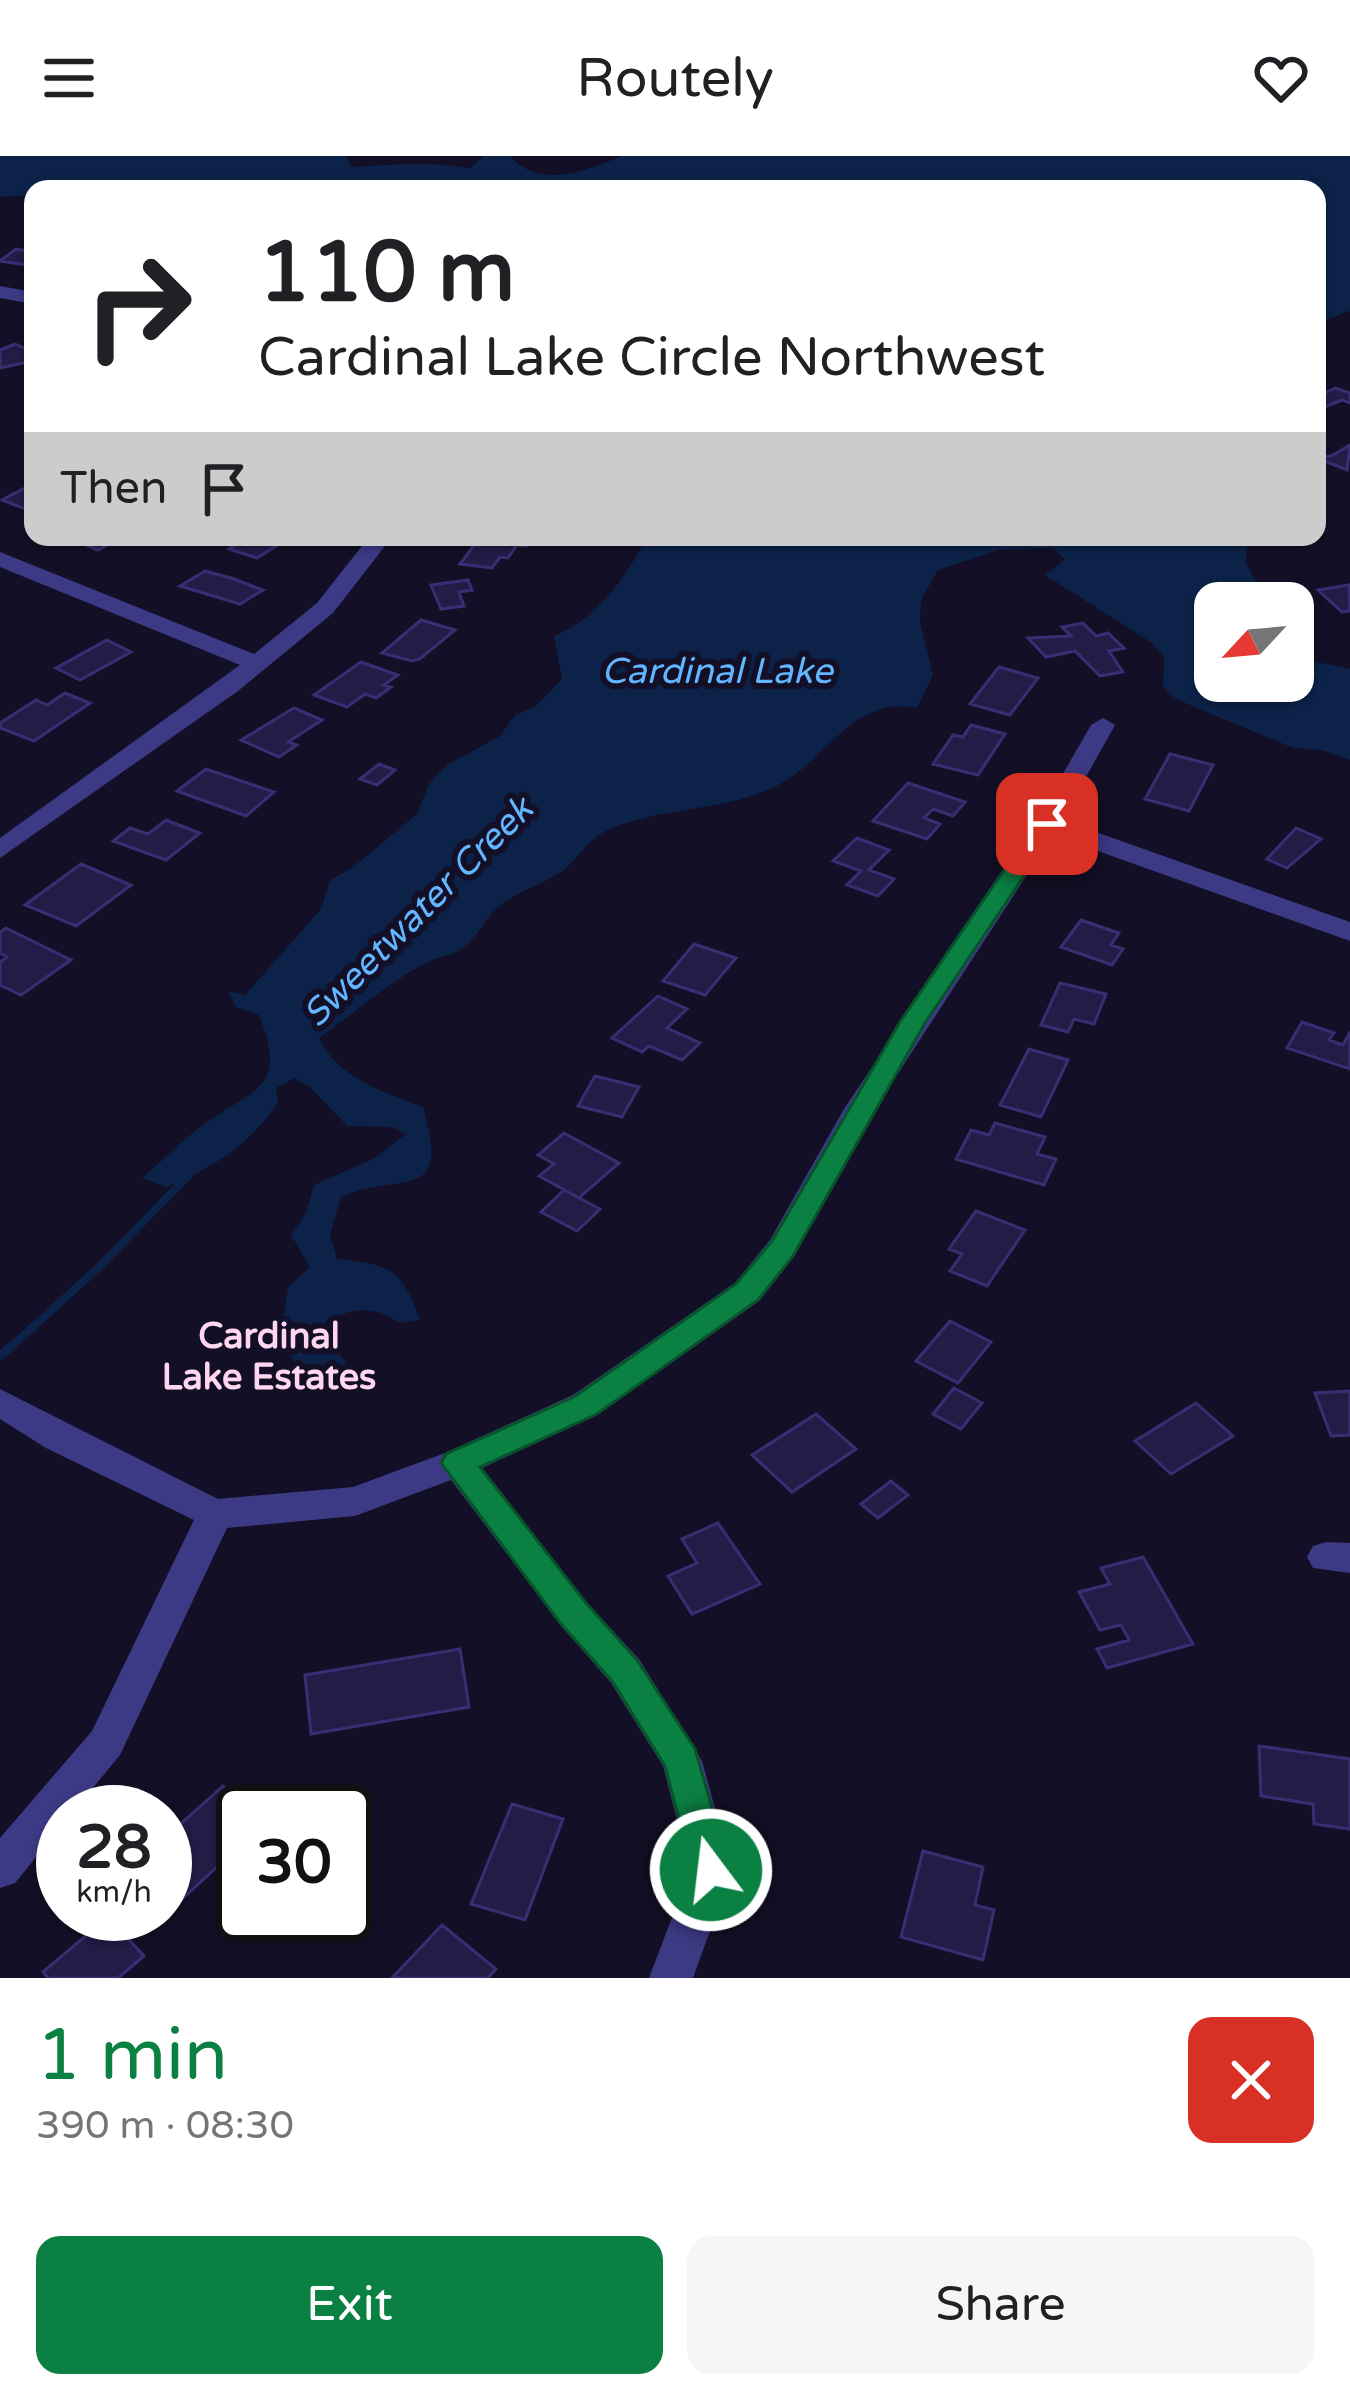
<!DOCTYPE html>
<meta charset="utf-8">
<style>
body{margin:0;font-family:"Varela Round",sans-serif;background:#f6f6f6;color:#202124;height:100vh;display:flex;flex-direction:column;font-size:45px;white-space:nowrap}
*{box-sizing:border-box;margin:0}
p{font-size:39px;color:#757577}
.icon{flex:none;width:66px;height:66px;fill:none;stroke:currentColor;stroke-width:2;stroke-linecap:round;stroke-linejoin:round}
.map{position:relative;height:1822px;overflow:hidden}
.side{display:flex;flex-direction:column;background:#fff;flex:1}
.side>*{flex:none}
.guide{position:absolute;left:24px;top:24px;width:1302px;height:366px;border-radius:24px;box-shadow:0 3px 9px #0004;background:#fff;color:#202124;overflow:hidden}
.needle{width:78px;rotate:244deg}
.controls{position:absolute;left:1194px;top:426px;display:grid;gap:24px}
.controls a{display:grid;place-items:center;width:120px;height:120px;border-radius:24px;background:#fff;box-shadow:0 3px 9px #0004;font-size:60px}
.speed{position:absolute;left:36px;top:1629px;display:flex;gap:24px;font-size:60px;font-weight:700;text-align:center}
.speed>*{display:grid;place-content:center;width:156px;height:156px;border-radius:50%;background:#fff;box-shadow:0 3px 9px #0004;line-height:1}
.speed small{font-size:30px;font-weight:400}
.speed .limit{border:6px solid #111;border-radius:18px;background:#fff;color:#111}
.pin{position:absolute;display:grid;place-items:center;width:102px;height:102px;color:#fff;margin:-51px;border-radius:24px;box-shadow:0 6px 18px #0006}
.me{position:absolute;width:132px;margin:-66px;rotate:345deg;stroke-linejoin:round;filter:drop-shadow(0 0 9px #0008)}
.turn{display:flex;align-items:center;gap:42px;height:252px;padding:0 36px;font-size:54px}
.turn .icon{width:156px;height:156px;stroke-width:2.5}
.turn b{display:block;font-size:84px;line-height:102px}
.then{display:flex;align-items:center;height:114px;padding:0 36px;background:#0003;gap:24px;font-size:45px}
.round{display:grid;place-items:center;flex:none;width:126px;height:126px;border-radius:24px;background:#f6f6f6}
.head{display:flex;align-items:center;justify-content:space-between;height:204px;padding:0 36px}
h1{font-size:72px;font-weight:600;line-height:90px;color:#0b8043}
.button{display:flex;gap:24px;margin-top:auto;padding:24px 36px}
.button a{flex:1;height:138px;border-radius:24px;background:#0b8043;color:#fff;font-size:48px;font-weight:600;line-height:138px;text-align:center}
.button a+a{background:#f6f6f6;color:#202124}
header{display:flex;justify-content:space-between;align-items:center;height:156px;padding:0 36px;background:#fff;font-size:54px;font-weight:600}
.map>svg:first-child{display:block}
</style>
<header><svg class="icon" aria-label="menu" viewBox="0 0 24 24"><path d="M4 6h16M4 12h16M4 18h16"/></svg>Routely<svg class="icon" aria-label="heart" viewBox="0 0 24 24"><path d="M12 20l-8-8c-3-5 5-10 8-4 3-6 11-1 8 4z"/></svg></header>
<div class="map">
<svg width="1350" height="1822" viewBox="0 0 1350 1822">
<rect width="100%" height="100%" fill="#130f26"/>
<path fill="#0c2248" d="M0 0H346L352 11C379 9 445 5 469 13L484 0H510C541 34 585 15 622 0H1350V155L1317 167V33H33V39L0 41Z
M647 381H1247L1246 407 1267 447H1215V525H1293V501L1350 513V604L1322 594 1293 592 1176 543 1163 531 1164 500 1152 487 1045 419 1065 403 1052 392 998 394 938 414 921 444 920 466 933 519 917 552C854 539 828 602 780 628 727 657 660 649 604 676 586 685 580 701 565 713 544 729 512 736 494 755 481 769 475 785 458 795 450 799 440 801 432 804 392 823 355 857 319 882 337 921 384 937 423 951 451 1050 404 1014 341 1041L330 1079 337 1103C388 1108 402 1112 420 1164L399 1167C371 1149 356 1152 326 1165L332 1189 353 1215 349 1236 332 1238 295 1207 280 1183 288 1131 310 1111 291 1079 306 1057 314 1029 373 1003 405 979 393 971 347 970 311 932 294 922 276 932 278 946C250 989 214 1011 167 1031L142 1022C164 1004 184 982 207 966 260 930 287 930 259 859L236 851 228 835 245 839 321 753 330 724 352 712 417 658 429 628 447 609 500 580 515 559 535 551 562 523 554 480C597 463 626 421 647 381Z"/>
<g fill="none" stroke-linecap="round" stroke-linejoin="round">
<path stroke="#0c2248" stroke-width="8" d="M12 1190 99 1111 189 1019"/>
<path stroke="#0c2248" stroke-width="9" d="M0 1200 15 1187"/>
</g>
<path fill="#241b47" stroke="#3b2d73" stroke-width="3" d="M16 93 33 96V110L0 105Z
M15 188 33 196V205L0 212V194Z
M1335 232 1350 237V247L1342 244 1317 254V241Z
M1350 289 1347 314 1319 303 1333 299Z
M25 332 33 335V356L2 344Z
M67 381H118L120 382 98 394Z
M248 381H287L289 382 257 402 229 393Z
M480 381H534L527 390 517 389 508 402 500 401 492 412 460 408Z
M205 415 231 422 263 434 240 448 180 430Z
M468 424 472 434 459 436 464 450 441 453 431 429Z
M1349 429 1350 455 1342 456 1318 434Z
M421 464 455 474 420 503 412 505 382 497Z
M1083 467 1096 480 1108 477 1124 492 1109 495 1123 516 1100 520 1075 495 1046 501 1028 482 1071 480 1062 471Z
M107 484 131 496 80 524 56 512Z
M361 506 398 519 384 529 391 531 376 542 365 538 347 551 314 539Z
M999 511 1038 522 1010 559 970 548Z
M65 537 90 547 34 585 0 572V567L36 544 47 549Z
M294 552 322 564 288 586 297 589 279 601 241 584Z
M971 569 1005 578 978 619 933 608 953 579 963 581Z
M1170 598 1213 609 1189 655 1145 643Z
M379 608 395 614 377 629 360 623Z
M206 613 274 636 246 660 177 635Z
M908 627 965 646 953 660 933 653 924 662 940 668 927 683 873 665Z
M166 664 200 677 166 704 113 685 130 672 148 678Z
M1296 672 1321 683 1287 712 1267 703Z
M857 682 889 694 869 714 894 723 878 740 847 729 861 715 833 705Z
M81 708 131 729 76 770 25 749Z
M1081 764 1119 777 1111 789 1123 793 1112 809 1061 791Z
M6 772 71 804 21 839 0 829V806L7 801 0 797V776Z
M694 788 736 802 705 839 663 825Z
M1060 827 1106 838 1094 868 1074 863 1068 876 1041 869Z
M658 840 687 853 667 872 700 887 682 904 649 890 642 896 612 882Z
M1302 866 1334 877 1329 884 1343 889 1350 876V913L1287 892Z
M1029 893 1068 904 1041 961 1000 949Z
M595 920 639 931 622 961 578 950Z
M995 967 1045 981 1037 998 1056 1003 1044 1029 956 1003 971 974 989 979Z
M564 977 619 1007 579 1042 539 1020 554 1008 538 999Z
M564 1034 600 1053 577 1075 541 1056Z
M976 1055 1025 1074 987 1130 950 1115 962 1098 949 1093Z
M950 1165 991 1186 958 1227 916 1205Z
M954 1232 982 1247 961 1273 933 1258Z
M1350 1235V1279L1331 1280 1315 1237Z
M1196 1247 1233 1280 1171 1318 1135 1285Z
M816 1258 856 1293 792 1336 752 1299Z
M891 1325 908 1339 878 1362 861 1348Z
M718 1367 760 1428 692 1458 668 1420 697 1407 682 1383Z
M1143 1401 1193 1488 1107 1512 1097 1493 1129 1484 1121 1469 1100 1474 1079 1436 1110 1428 1101 1412Z
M460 1493 469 1551 311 1578 305 1519Z
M1259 1590 1350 1603V1673L1314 1668 1313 1648 1261 1640Z
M223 1630 252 1656H243V1687L169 1755 165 1751V1682Z
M512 1648 563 1663 525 1764 471 1748Z
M923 1695 983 1711 975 1749 994 1754 983 1804 901 1781Z
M108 1761 144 1800 118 1822H48L43 1816Z
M442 1769 496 1813 488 1822H392Z"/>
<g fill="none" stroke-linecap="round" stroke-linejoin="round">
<path fill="#3d3a85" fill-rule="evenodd" d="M0 130 33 136V148L0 142Z
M369 381H392L333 457 238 535 0 702V682L240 509 0 411V396L254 498 317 447Z
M1103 562 1115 569 1062 664 1350 766V785L1053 679 869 962 794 1100 759 1145 597 1259 482 1312 586 1446 639 1503 702 1605 732 1714 693 1822H649L690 1714 663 1610 611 1527 560 1468 451 1324 355 1360 227 1372 120 1599 73 1656H63V1668L15 1727 0 1732V1682L92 1575 194 1364 46 1292 0 1263V1233L218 1343 353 1331 445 1297 573 1239 735 1127 770 1084 844 953 1034 668 1091 569Z
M1326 1386 1350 1387V1417L1313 1412 1307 1401 1313 1390Z"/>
</g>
<path fill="#0b8043" stroke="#07532c" stroke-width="3" d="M1047 661 1059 668 925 867 793 1100 758 1144 597 1258 480 1311 586 1447 637 1504 695 1593 730 1714 725 1727 711 1732 697 1727 692 1714 665 1610 612 1525 561 1468 441 1307 446 1298 574 1241 736 1128 772 1085 900 866 1039 663Z"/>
<g text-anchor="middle" stroke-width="12" stroke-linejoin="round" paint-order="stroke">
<g font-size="36" font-style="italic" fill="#62b6ff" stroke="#130f26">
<text x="717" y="527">Cardinal Lake</text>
<text transform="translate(417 755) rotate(-45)" y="13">Sweetwater Creek</text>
</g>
<g font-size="36" font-weight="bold" fill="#ffd6f0" stroke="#130f26">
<text x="269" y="1192">Cardinal<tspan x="269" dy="41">Lake Estates</tspan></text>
</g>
</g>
</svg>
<div class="controls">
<a><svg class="needle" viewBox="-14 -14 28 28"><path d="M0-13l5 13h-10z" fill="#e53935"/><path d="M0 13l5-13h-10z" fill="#757577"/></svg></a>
</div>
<div class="speed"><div>28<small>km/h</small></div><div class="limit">30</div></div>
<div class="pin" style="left:1047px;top:668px;background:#d93025"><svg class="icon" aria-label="arrive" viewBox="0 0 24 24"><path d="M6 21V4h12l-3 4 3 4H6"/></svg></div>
<svg class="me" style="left:711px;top:1714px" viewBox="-20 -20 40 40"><circle r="17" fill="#0b8043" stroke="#fff" stroke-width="3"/><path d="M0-11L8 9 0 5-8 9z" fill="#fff"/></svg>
<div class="guide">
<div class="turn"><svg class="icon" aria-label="right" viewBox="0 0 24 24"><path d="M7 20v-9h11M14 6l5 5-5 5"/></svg><div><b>110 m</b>Cardinal Lake Circle Northwest</div></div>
<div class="then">Then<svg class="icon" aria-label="arrive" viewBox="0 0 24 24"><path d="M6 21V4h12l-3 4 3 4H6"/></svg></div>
</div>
</div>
<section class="side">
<div class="head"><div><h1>1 min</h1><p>390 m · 08:30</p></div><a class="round" style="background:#d93025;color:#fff"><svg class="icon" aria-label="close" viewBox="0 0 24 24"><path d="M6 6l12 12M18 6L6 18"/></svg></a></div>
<div class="button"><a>Exit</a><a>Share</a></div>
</section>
